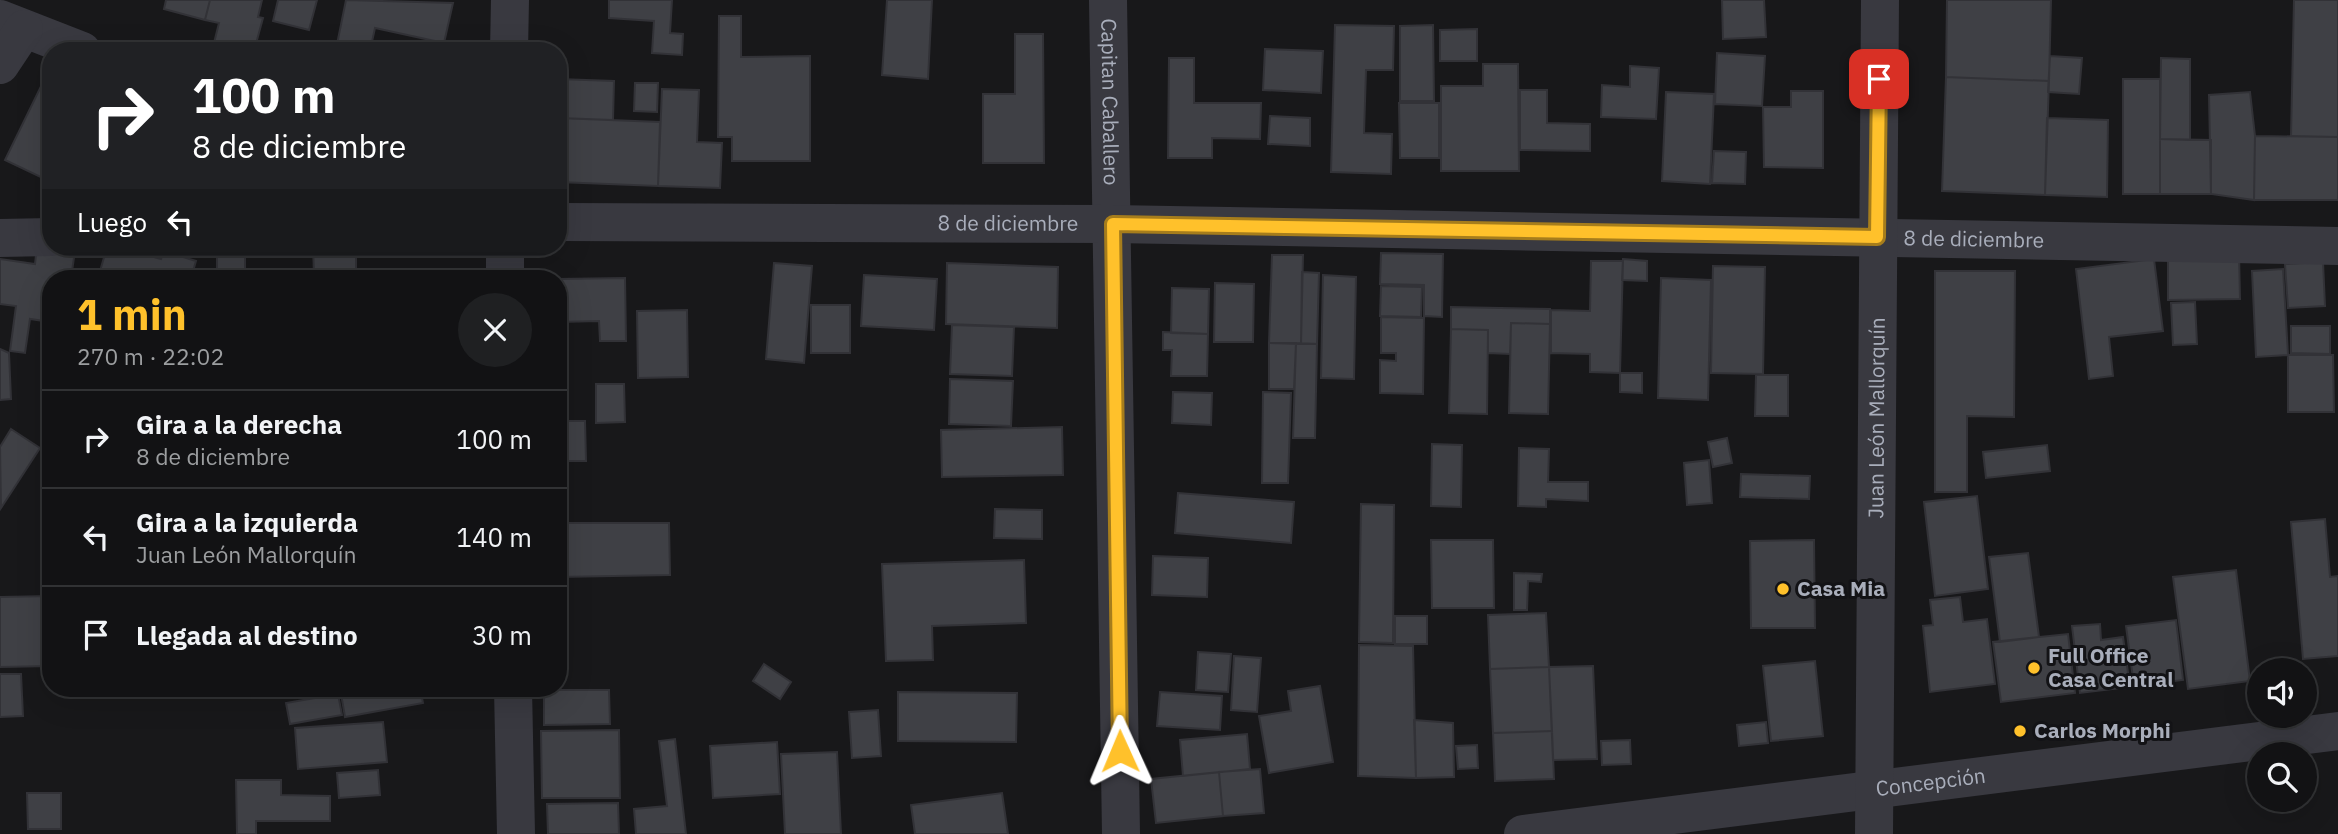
<!DOCTYPE html>
<html lang="es">
<meta charset="utf-8">
<style>
body{margin:0;font-family:"IBM Plex Sans",sans-serif;background:#1f2022;color:#f1f3f6;height:100vh;display:flex;flex-direction:column;font-size:26px;white-space:nowrap}
*{box-sizing:border-box;margin:0}
p{font-size:23px;color:#9c9ea0}
.icon{flex:none;width:38px;height:38px;fill:none;stroke:currentColor;stroke-width:2;stroke-linecap:round;stroke-linejoin:round}
.map{position:relative;flex:1;overflow:hidden}
.sheet{position:absolute;left:42px;top:270px;width:525px;height:427px;display:flex;flex-direction:column;background:#121214;border-radius:28px;box-shadow:0 7px 28px #0002,0 0 0 2px #313234}
.sheet>*{flex:none}
.guide{position:absolute;left:42px;top:42px;width:525px;height:214px;border-radius:28px;box-shadow:0 7px 28px #0002,0 0 0 2px #313234;background:#202124;color:#fff;overflow:hidden}
.tools{position:absolute;left:2247px;top:658px;display:grid;gap:14px}
.tools a{display:grid;place-items:center;width:70px;height:70px;border-radius:50%;background:#121214;box-shadow:0 7px 28px #0002,0 0 0 2px #313234;font-size:35px}
.pin{position:absolute;display:grid;place-items:center;width:60px;height:60px;color:#fff;margin:-30px;border-radius:14px;box-shadow:0 4px 10px #0006}
.me{position:absolute;width:77px;margin:-38px;rotate:359deg;stroke-linejoin:round;filter:drop-shadow(0 0 5px #0008)}
.turn{display:flex;align-items:center;gap:24px;height:147px;padding:0 35px;font-size:32px}
.turn .icon{width:91px;height:91px;stroke-width:2.5}
.turn b{display:block;font-size:49px;line-height:60px}
.then{display:flex;align-items:center;height:66px;padding:0 35px;background:#0003;gap:14px;font-size:26px}
.round{display:grid;place-items:center;flex:none;width:74px;height:74px;border-radius:37px;background:#1f2022}
.head{display:flex;align-items:center;justify-content:space-between;height:119px;padding:0 35px}
h1{font-size:42px;font-weight:700;line-height:52px;color:#ffc12b}
ul{padding:0;list-style:none}
li{display:flex;align-items:center;gap:21px;height:98px;padding:0 35px;border-top:2px solid #313234}
li div{flex:1}
li b{display:block;font-size:26px}
li em{font-style:normal}
.map>svg:first-child{display:block}
</style>
<div class="map">
<svg width="2338" height="834" viewBox="0 0 2338 834">
<rect width="100%" height="100%" fill="#18181a"/>
<path fill="#3f4045" stroke="#323237" stroke-width="2" d="M166 0H210L205 20 164 9Z
M210 0H262L258 17 263 18 254 51H212L219 23 205 20Z
M278 0H317L309 30 273 21Z
M346 0 453 3 444 43 375 28 370 51 336 49Z
M609 0H672L670 33 683 34 682 55 652 53 654 21 609 18Z
M887 0H932L928 79 882 75Z
M1722 0H1764L1766 37 1723 39Z
M1947 0H2051L2049 81 1946 77Z
M2294 0H2338V137L2291 136Z
M719 16H741V57L810 56V161H732V137H718Z
M1335 25 1394 26 1393 70H1366L1364 133 1392 134 1391 174 1331 172Z
M1433 25 1434 101H1400V26Z
M1477 29V61H1440V30Z
M1015 34H1043L1044 163H983V94H1015Z
M405 46 427 51H404Z
M1265 49 1323 51 1321 93 1263 90Z
M1717 53 1765 56 1762 106 1715 104Z
M2050 56 2082 58 2079 94 2048 92Z
M1169 58H1194V103H1261L1260 139 1212 138V158H1168Z
M2161 58 2190 59V140L2160 139Z
M1483 64H1518L1519 171H1441V86H1483Z
M1630 66 1659 68 1656 119 1601 117 1602 85 1630 87Z
M48 72 51 74V182L5 160Z
M1946 77 2049 81 2045 195 1942 191Z
M558 79 614 81 613 120 558 118Z
M2123 79H2160V194H2123Z
M635 83H658L657 112 634 111Z
M662 89 699 90 697 142 722 143 720 188 658 186Z
M1520 90H1547V123L1590 124V151L1520 150Z
M1791 91H1823V168L1764 167 1763 107H1791Z
M1666 92 1714 94 1710 184 1662 181Z
M2250 92 2255 136 2254 200 2211 194 2209 95Z
M1399 103H1439V158H1400Z
M1270 116 1310 118V146L1268 144Z
M558 118 660 122 658 186 558 182Z
M2047 118 2108 120 2107 197 2045 195Z
M2255 136 2338 137V200H2254Z
M2160 139 2211 140V194H2160Z
M1714 151 1746 152 1745 184 1712 183Z
M37 246 75 251 71 278H51V322L30 319 25 353 10 351 16 306 0 304V259L35 264Z
M107 247H118L161 259 164 251 196 261 191 278H98Z
M313 247H356V274H314Z
M217 248H245V278H217Z
M2239 252 2240 299 2168 300V253Z
M1381 253 1443 254 1442 317 1424 316V285L1380 284Z
M1272 255H1303L1301 344 1269 343Z
M1623 259 1647 261V281L1622 280Z
M2154 259 2163 331 2109 337 2113 376 2089 379 2076 269Z
M1591 261H1623L1620 373 1590 372V354L1551 353V310L1590 311Z
M2323 262 2325 306 2288 308 2285 264Z
M774 263 812 266 804 363 766 359Z
M947 263 1058 267 1057 328 946 324Z
M1713 266 1765 267 1763 374 1711 373Z
M2283 269 2288 355 2256 357 2252 271Z
M1935 271H2015L2014 417 1967 416V492H1935Z
M1302 272 1319 273 1317 344H1301Z
M864 275 937 279 934 330 861 326Z
M1323 275 1356 277 1354 379 1321 378Z
M625 278 626 341H600L599 321 559 322 558 279Z
M1661 278 1711 280 1708 400 1658 398Z
M1215 283 1254 284 1253 342H1214Z
M1381 286 1422 287 1421 317 1380 316Z
M1172 288 1209 289 1208 334 1171 333Z
M2195 302 2197 344 2173 345 2171 303Z
M811 305H850V353H811Z
M1451 307 1550 309V324L1511 323 1510 354 1488 353V330L1451 329Z
M687 310 688 377 638 378 637 311Z
M1381 317 1424 318 1423 394 1380 393V360L1396 361V353H1381Z
M1511 323 1550 324 1548 414 1509 413Z
M952 325 1014 327 1012 376 950 374Z
M2291 326H2330V354L2291 353Z
M1451 329 1488 330 1487 414 1449 413Z
M1163 332 1208 334 1207 376H1171L1172 350H1163Z
M1269 343H1296L1294 389H1269Z
M1296 343 1317 344 1315 438H1293Z
M0 349 9 353 11 399 0 400Z
M2288 355H2333L2334 412H2288Z
M1620 373H1642V393L1620 392Z
M1756 375H1788V416H1755Z
M950 379 1013 381 1011 426 949 424Z
M596 384H624L625 422 596 423Z
M1173 392 1212 393 1211 425 1172 423Z
M1263 392 1291 393 1288 483H1262Z
M558 421H585L586 461H558Z
M1062 427 1063 475 942 477 941 430Z
M11 429 40 448 1 508 0 447Z
M1727 438 1732 463 1713 467 1708 442Z
M1432 444 1462 445 1461 507 1431 506Z
M2047 445 2050 471 1986 478 1983 452Z
M1519 448 1549 449 1548 482H1588V501L1546 499V507L1518 506Z
M1709 460 1712 503 1687 505 1684 463Z
M1741 474 1810 476 1809 499 1740 497Z
M1178 493 1294 502 1291 543 1175 533Z
M1977 496 1988 589 1935 596 1924 502Z
M1361 504 1394 505 1393 643 1359 642Z
M995 509 1042 510V539L994 538Z
M2325 519 2330 577 2338 576V656L2303 659 2291 522Z
M558 523H669L670 575 558 577Z
M1431 540H1493L1494 608H1432Z
M1814 540 1815 628H1751L1750 541Z
M2028 553 2039 637 2000 642 1989 557Z
M1153 556 1208 558 1207 597 1152 595Z
M1024 560 1026 623 932 626 933 660 886 661 882 564Z
M2236 570 2250 681 2188 689 2173 577Z
M1514 573 1542 574 1541 582 1528 581 1527 610H1514Z
M51 596V666L0 667V597Z
M1960 597 1963 622 1987 619 1995 684 1930 692 1923 626 1933 625 1930 600Z
M1546 613 1549 667 1490 669 1488 615Z
M1395 616H1427V644H1395Z
M2176 620 2183 680 2134 686 2126 626Z
M2100 624 2101 640 2123 637 2130 687 2080 693 2072 626Z
M2068 634 2075 693 2001 702 1993 642Z
M1359 645 1413 646 1416 778 1358 776Z
M1198 652 1231 654 1228 692 1196 690Z
M1234 656 1261 658 1257 712 1231 710Z
M1815 661 1823 736 1771 741 1763 666Z
M764 664 791 682 780 699 753 681Z
M1593 666 1597 759 1553 760 1549 667Z
M1549 667 1552 731 1493 733 1490 669Z
M0 674H21L23 716 0 717Z
M1320 686 1333 762 1269 773 1259 716 1291 711 1288 691Z
M340 688H420L423 703 345 717Z
M544 690H609L610 724 544 725Z
M898 692 1017 693 1016 742 898 741Z
M1160 692 1222 696 1220 730 1157 726Z
M338 694 342 715 290 724 286 703Z
M878 710 881 756 852 758 849 712Z
M1414 720 1453 723 1454 777 1416 778Z
M383 722 387 762 298 769 295 728Z
M1766 722 1768 743 1739 746 1737 725Z
M619 730 620 798H542L541 731Z
M1552 731 1554 779 1495 781 1493 733Z
M1247 734 1250 769 1183 776 1180 740Z
M675 739 686 834H636L634 809 667 806 659 741Z
M1630 740 1631 764 1602 765 1601 741Z
M777 742 780 794 713 798 710 746Z
M1477 745 1478 768 1458 769 1456 746Z
M837 752 841 834H785L781 754Z
M1260 769 1264 813 1223 816 1219 772Z
M378 770 380 795 339 798 337 773Z
M1219 772 1223 816 1156 823 1151 779Z
M236 780H281V795L330 796V821H256V834H237Z
M27 793H61V829H28Z
M1002 793 1008 834H915L911 805Z
M618 803 619 834H548L547 804Z"/>
<g fill="none" stroke-linecap="round" stroke-linejoin="round">
<g stroke="#393940" stroke-width="38">
<path id="s1" d="M1108 0 1121 834"/>
<path d="M0 19 82 51"/>
<path d="M509 51 510 0"/>
<path d="M0 65 24 29"/>
<path id="s2" d="M558 222 1113 224 2338 246"/>
<path d="M0 238 51 237"/>
<path d="M505 247V278"/>
<path d="M513 688 516 834"/>
<path id="s3" d="M1523 834 2338 731"/>
<path id="s4" d="M1874 834 1880 0"/>
</g>
</g>
<g fill="none" stroke-linecap="round" stroke-linejoin="round">
<g stroke="#a67d1c" stroke-width="18">
<path id="route" d="M1120 751 1113 224 1877 237 1879 79"/>
</g>
<use href="#route" stroke="#ffc12b" stroke-width="12"/>
</g>
<g fill="#ffc12b" stroke="#131316" stroke-width="2.5">
<circle cx="1783" cy="589" r="7"/>
<circle cx="2034" cy="668" r="7"/>
<circle cx="2020" cy="731" r="7"/>
</g>
<g text-anchor="middle" stroke-width="6" stroke-linejoin="round" paint-order="stroke">
<g font-size="21" fill="#a9aebb" stroke="#131316">
<text dy="7" stroke="none"><textPath href="#s1" startOffset="102">Capitan Caballero</textPath></text>
<text dy="7" stroke="none"><textPath href="#s2" startOffset="450">8 de diciembre</textPath></text>
<text dy="7" stroke="none"><textPath href="#s2" startOffset="1416">8 de diciembre</textPath></text>
<text dy="7" stroke="none"><textPath href="#s4" startOffset="416">Juan León Mallorquín</textPath></text>
<text dy="7" stroke="none"><textPath href="#s3" startOffset="411">Concepción</textPath></text>
</g>
<g font-size="21" font-weight="bold" fill="#a9aebb" stroke="#131316" text-anchor="start">
<text x="1797" y="596">Casa Mia</text>
<text x="2048" y="663">Full Office<tspan x="2048" dy="24">Casa Central</tspan></text>
<text x="2034" y="738">Carlos Morphi</text>
</g>
</g>
</svg>
<div class="tools">
<a><svg class="icon" aria-label="sound" viewBox="0 0 24 24"><path d="M4 9h4l5-4v14l-5-4H4zM17 9q2 3 0 6"/></svg></a>
<a><svg class="icon" aria-label="search" viewBox="0 0 24 24"><circle cx="10" cy="10" r="6"/><path d="M15 15l6 6"/></svg></a>
</div>
<div class="pin" style="left:1879px;top:79px;background:#d93025"><svg class="icon" aria-label="arrive" viewBox="0 0 24 24"><path d="M6 21V4h12l-3 4 3 4H6"/></svg></div>
<svg class="me" style="left:1120px;top:751px" viewBox="-20 -20 40 40"><path d="M0-17L14 15 0 8-14 15z" fill="#ffc12b" stroke="#fff" stroke-width="4"/></svg>
<div class="guide">
<div class="turn"><svg class="icon" aria-label="right" viewBox="0 0 24 24"><path d="M7 20v-9h11M14 6l5 5-5 5"/></svg><div><b>100 m</b>8 de diciembre</div></div>
<div class="then">Luego<svg class="icon" aria-label="left" viewBox="0 0 24 24"><path d="M17 20v-9H6M10 6l-5 5 5 5"/></svg></div>
</div>
<section class="sheet">
<div class="head"><div><h1>1 min</h1><p>270 m · 22:02</p></div><a class="round"><svg class="icon" aria-label="close" viewBox="0 0 24 24"><path d="M6 6l12 12M18 6L6 18"/></svg></a></div>
<ul>
<li><svg class="icon" aria-label="right" viewBox="0 0 24 24"><path d="M7 20v-9h11M14 6l5 5-5 5"/></svg><div><b>Gira a la derecha</b><p>8 de diciembre</p></div><em>100 m</em></li>
<li><svg class="icon" aria-label="left" viewBox="0 0 24 24"><path d="M17 20v-9H6M10 6l-5 5 5 5"/></svg><div><b>Gira a la izquierda</b><p>Juan León Mallorquín</p></div><em>140 m</em></li>
<li><svg class="icon" aria-label="arrive" viewBox="0 0 24 24"><path d="M6 21V4h12l-3 4 3 4H6"/></svg><div><b>Llegada al destino</b></div><em>30 m</em></li>
</ul>
</section>
</div>
